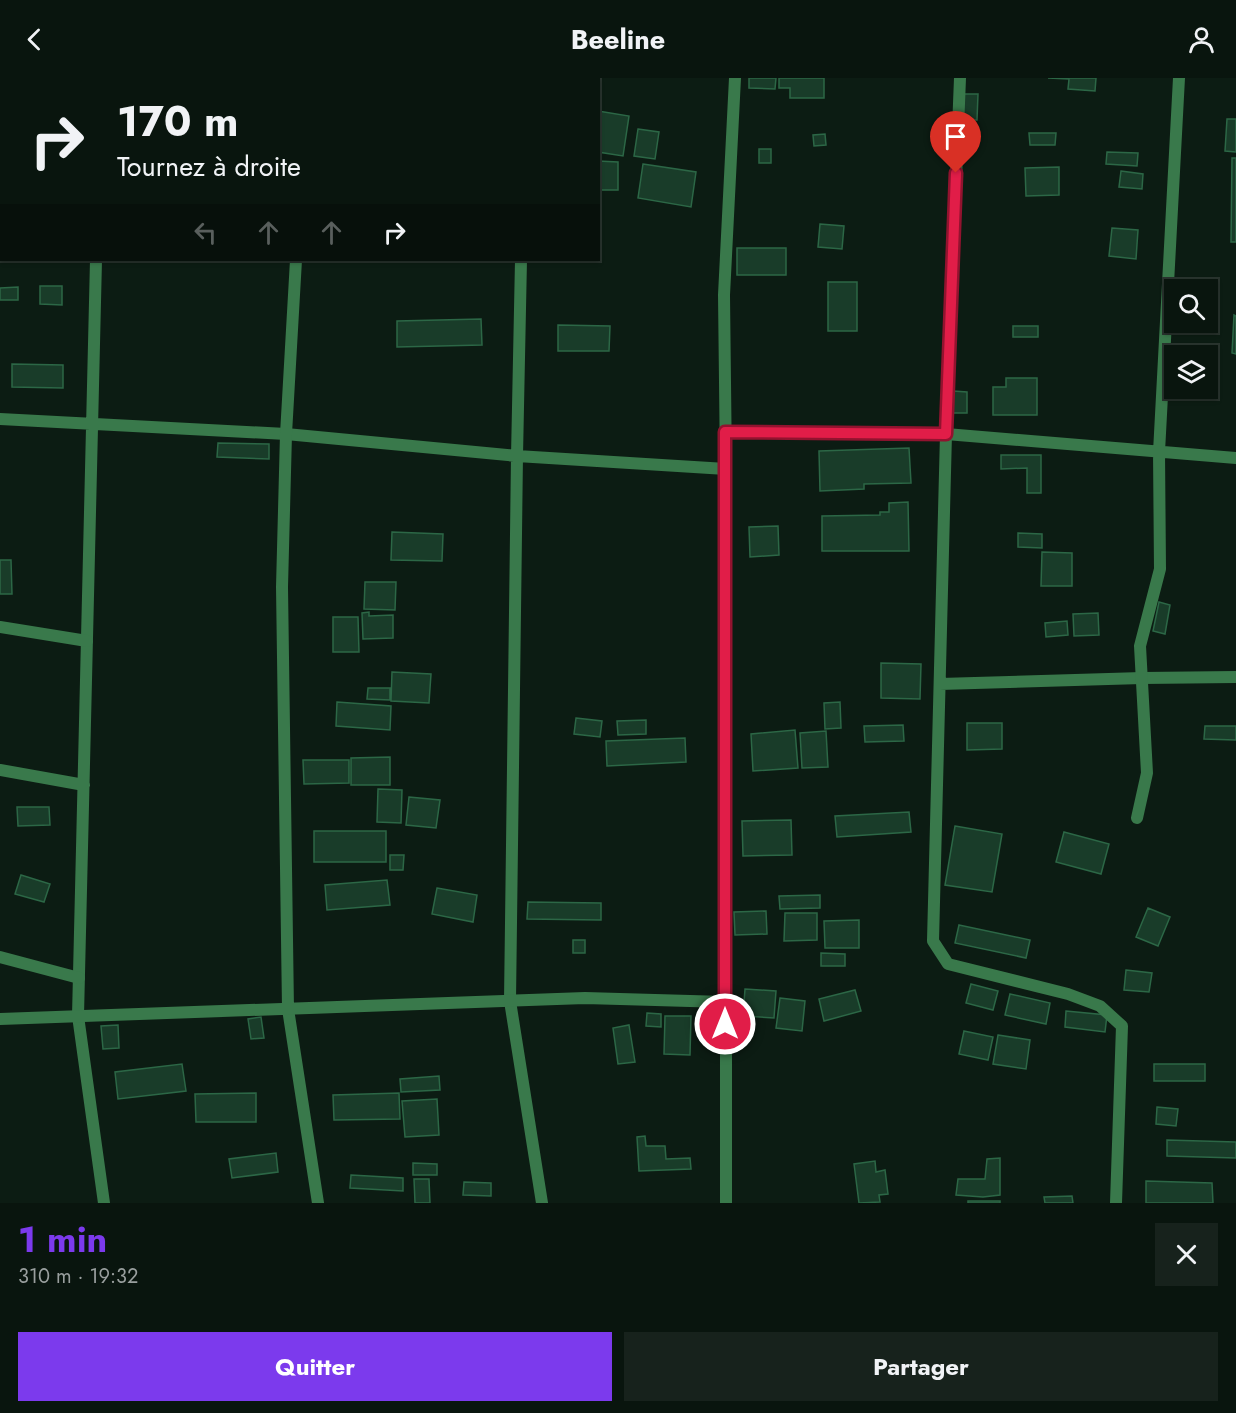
<!DOCTYPE html>
<html lang="fr">
<meta charset="utf-8">
<style>
body{margin:0;font-family:Jost,sans-serif;background:#17221c;color:#f1f3f6;height:100vh;display:flex;flex-direction:column;font-size:22px;white-space:nowrap}
*{box-sizing:border-box;margin:0}
p{font-size:20px;color:#999f9e}
.icon{flex:none;width:33px;height:33px;fill:none;stroke:currentColor;stroke-width:2;stroke-linecap:round;stroke-linejoin:round}
.map{position:relative;height:1125px;overflow:hidden}
.panel{display:flex;flex-direction:column;background:#09150e;flex:1}
.panel>*{flex:none}
.top-card{position:absolute;left:0px;top:0px;width:600px;height:183px;box-shadow:0 2px 4px #0004,0 0 0 2px #29342e;background:#09150e;color:#f1f3f6;overflow:hidden}
.controls{position:absolute;left:1164px;top:201px;display:grid;gap:12px}
.controls a{display:grid;place-items:center;width:54px;height:54px;border-radius:0px;background:#09150e;box-shadow:0 2px 4px #0004,0 0 0 2px #29342e;font-size:30px}
.pin{position:absolute;display:grid;place-items:center;width:51px;height:51px;color:#fff;margin:-62px -26px;border-radius:50% 50% 50% 0;rotate:-45deg;box-shadow:0 0 6px #0007}
.pin .icon{rotate:45deg}
.me{position:absolute;width:66px;margin:-33px;rotate:0deg;stroke-linejoin:round;filter:drop-shadow(0 0 4px #0008)}
.turn{display:flex;align-items:center;gap:21px;height:126px;padding:0 18px;font-size:27px}
.turn .icon{width:78px;height:78px;stroke-width:2.5}
.turn b{display:block;font-size:42px;line-height:51px}
.lanes{display:flex;align-items:center;height:57px;padding:0 18px;background:#0003;justify-content:center;gap:30px;direction:ltr}
.lanes .off{opacity:.35}
.round{display:grid;place-items:center;flex:none;width:63px;height:63px;border-radius:0px;background:#17221c}
.headline{display:flex;align-items:center;justify-content:space-between;height:102px;padding:0 18px}
h1{font-size:36px;font-weight:700;line-height:45px;color:#7c3aed}
.cta{display:flex;gap:12px;margin-top:auto;padding:12px 18px}
.cta a{flex:1;height:69px;border-radius:0px;background:#7c3aed;color:#fff;font-size:24px;font-weight:700;line-height:69px;text-align:center}
.cta a+a{background:#17221c;color:#f1f3f6}
header{display:flex;justify-content:space-between;align-items:center;height:78px;padding:0 18px;background:#09150e;font-size:27px;font-weight:700}
.map>svg:first-child{display:block}
</style>
<header><svg class="icon" aria-label="back" viewBox="0 0 24 24"><path d="M15 5l-7 7 7 7"/></svg>Beeline<svg class="icon" aria-label="person" viewBox="0 0 24 24"><circle cx="12" cy="8" r="4"/><path d="M4 21q1-7 8-7t8 7"/></svg></header>
<div class="map">
<svg width="1236" height="1125" viewBox="0 0 1236 1125">
<rect width="100%" height="100%" fill="#0c1c13"/>
<path fill="#193c29" stroke="#2c6746" stroke-width="1.5" d="M0 0H22L43 2H2V26H0Z
M209 0H240V2H209Z
M749 0H776L775 11 749 10Z
M779 0H824V20H790V10H779Z
M1048 0H1096L1095 13 1068 11 1069 1Z
M963 16H978L977 42H963Z
M598 33 629 38 623 78 598 74Z
M1227 41H1236V74L1225 73Z
M638 51 659 54 655 81 634 78Z
M1029 55H1056L1055 67H1030Z
M825 56 826 67 814 68 813 57Z
M759 71H771V85H759Z
M1107 74 1138 75 1137 88 1106 86Z
M1232 80H1236V164H1231Z
M598 83 618 84V112H598Z
M643 86 696 94 691 129 638 120Z
M1059 89V117L1026 118 1025 90Z
M1121 93 1143 96 1142 111 1119 109Z
M820 146 844 148 842 171 818 169Z
M1112 150 1138 152 1136 181 1109 178Z
M737 170H786V197H737Z
M828 204H857V253H828Z
M40 208H62V227L40 226Z
M18 209V222H0V210Z
M1234 237 1236 238V276L1232 275Z
M481 241 482 267 397 269V243Z
M558 247 610 248 609 273H558Z
M1013 248H1038V259H1013Z
M12 286 63 287V310L12 309Z
M1006 300H1037V337H993V309H1006Z
M953 313 967 314V335H953Z
M218 365 269 366V381L217 379Z
M909 370 911 405 864 406V411L820 413 819 373Z
M1001 377H1041V415H1027V390L1001 391Z
M908 424 909 473H822V438L880 437V434H889V425Z
M778 448 779 477 750 479 749 449Z
M392 454 443 456 442 483 391 482Z
M1018 455 1042 456V470L1018 469Z
M1042 474 1072 475V508H1041Z
M0 482H11L12 516H0Z
M365 504H396L395 532 364 531Z
M1159 524 1170 527 1165 556 1153 553Z
M369 534V538L393 537V560L363 561 362 535Z
M1098 535 1099 557 1074 558 1073 536Z
M333 539H358L359 574H333Z
M1067 543 1068 557 1046 559 1045 545Z
M881 585 921 586 920 621 881 620Z
M392 594 431 596 429 625 391 623Z
M368 610H390V622L367 621Z
M337 624 391 628 390 652 336 648Z
M840 624 841 650 825 651 824 625Z
M576 640 602 643 600 659 574 656Z
M646 642V656L618 657 617 643Z
M967 645H1002V671L967 672Z
M903 647 904 663 865 664 864 648Z
M1205 648H1236V662L1204 661Z
M795 652 798 690 753 693 751 656Z
M826 653 828 689 802 690 800 655Z
M685 660 686 684 607 688 606 663Z
M390 679V707H351V680Z
M303 682H349V705L304 706Z
M378 711 402 712 401 745 377 744Z
M409 719 440 722 436 750 406 747Z
M17 729H49L50 747 18 748Z
M909 734 911 754 837 759 835 738Z
M791 742 792 777 743 778 742 743Z
M955 748 1002 756 992 814 945 807Z
M314 753H386V784H314Z
M1064 754 1109 766 1101 796 1056 784Z
M390 777H404L403 792H390Z
M21 797 50 806 44 824 15 816Z
M387 802 390 827 327 832 325 807Z
M437 810 477 817 473 844 432 836Z
M820 817V830L780 831 779 818Z
M528 824 601 825V842L527 841Z
M1148 830 1170 839 1158 868 1136 859Z
M766 833 767 856 735 857 734 834Z
M785 835H817V862L784 863Z
M859 842V870H825L824 843Z
M959 847 1030 862 1026 880 955 865Z
M573 862H585V875H573Z
M821 875 845 876V888H821Z
M1126 892 1152 895 1149 914 1124 912Z
M971 906 998 913 993 932 966 925Z
M745 911 776 913 774 940 743 938Z
M855 912 861 933 824 943 819 921Z
M1010 916 1050 925 1046 946 1005 937Z
M780 920 805 923 802 953 776 950Z
M1066 933 1107 937 1105 954 1065 949Z
M647 935 661 936V949L646 948Z
M665 938H691L690 977 664 976Z
M261 939 264 960 251 961 248 941Z
M118 947 119 970 103 971 101 948Z
M629 947 635 984 618 986 613 950Z
M964 953 993 959 988 982 959 976Z
M998 957 1030 962 1026 991 993 986Z
M182 986 186 1013 118 1021 115 994Z
M1154 986H1205V1003H1154Z
M439 998 440 1012 401 1014 400 1001Z
M256 1015V1044H196L195 1016Z
M399 1015 400 1041 334 1042 333 1017Z
M437 1021 439 1057 405 1059 402 1023Z
M1157 1029 1178 1031 1176 1048 1156 1046Z
M645 1058 646 1068H665L666 1081 690 1080 691 1091 639 1093 637 1059Z
M1167 1062 1236 1064V1080L1167 1078Z
M276 1075 278 1094 232 1100 229 1081Z
M1000 1080V1117L983 1119 956 1117 958 1101H985L987 1081Z
M875 1083 876 1094 885 1092 888 1116 879 1117 880 1124 859 1125 854 1086Z
M413 1085 437 1086V1097H413Z
M351 1097 403 1100V1113L350 1110Z
M414 1101H429L430 1125H415Z
M1146 1103 1212 1105 1213 1125H1146Z
M464 1104 491 1105V1118L463 1117Z
M1072 1118 1073 1125H1045L1044 1119Z
M968 1123H1000V1125H968Z"/>
<g fill="none" stroke-linecap="round" stroke-linejoin="round">
<path stroke="#39794b" stroke-width="12" d="M960 0 946 356 933 863 948 886 1068 916 1100 928 1122 948 1116 1125
M100 2V0
M525 2V0
M96 182 78 938 104 1125
M521 182 517 378 510 923 542 1125
M0 341 286 356 517 378 726 391
M940 606 1142 600 1236 599
M0 692 84 707
M288 931 318 1125"/>
<path stroke="#39794b" stroke-width="12" d="M306 2V0
M725 354 946 356 1236 380
M0 549 87 563
M1137 740 1147 695 1140 568 1160 491 1159 374 1179 0
M0 879 79 900
M288 931 282 509 286 356 296 182
M0 941 585 920 725 924
M726 1125V391L724 217 735 0"/>
</g>
<g fill="none" stroke-linecap="round" stroke-linejoin="round">
<g stroke="#92132f" stroke-width="15">
<path id="route" d="M725 946V354L946 356 956 95"/>
</g>
<use href="#route" stroke="#e11d48" stroke-width="10"/>
</g>
</svg>
<div class="controls">
<a><svg class="icon" aria-label="search" viewBox="0 0 24 24"><circle cx="10" cy="10" r="6"/><path d="M15 15l6 6"/></svg></a>
<a><svg class="icon" aria-label="layers" viewBox="0 0 24 24"><path d="M12 4l9 5-9 5-9-5zM3 14l9 5 9-5"/></svg></a>
</div>
<div class="pin" style="left:956px;top:95px;background:#d93025"><svg class="icon" aria-label="arrive" viewBox="0 0 24 24"><path d="M6 21V4h12l-3 4 3 4H6"/></svg></div>
<svg class="me" style="left:725px;top:946px" viewBox="-20 -20 40 40"><circle r="17" fill="#e11d48" stroke="#fff" stroke-width="3"/><path d="M0-11L8 9 0 5-8 9z" fill="#fff"/></svg>
<div class="top-card">
<div class="turn"><svg class="icon" aria-label="right" viewBox="0 0 24 24"><path d="M7 20v-9h11M14 6l5 5-5 5"/></svg><div><b>170 m</b>Tournez à droite</div></div>
<div class="lanes"><svg class="icon off" aria-label="left" viewBox="0 0 24 24"><path d="M17 20v-9H6M10 6l-5 5 5 5"/></svg><svg class="icon off" aria-label="ahead" viewBox="0 0 24 24"><path d="M12 20V5M6 11l6-6 6 6"/></svg><svg class="icon off" aria-label="ahead" viewBox="0 0 24 24"><path d="M12 20V5M6 11l6-6 6 6"/></svg><svg class="icon" aria-label="right" viewBox="0 0 24 24"><path d="M7 20v-9h11M14 6l5 5-5 5"/></svg></div>
</div>
</div>
<section class="panel">
<div class="headline"><div><h1>1 min</h1><p>310 m · 19:32</p></div><a class="round"><svg class="icon" aria-label="close" viewBox="0 0 24 24"><path d="M6 6l12 12M18 6L6 18"/></svg></a></div>
<div class="cta"><a>Quitter</a><a>Partager</a></div>
</section>
